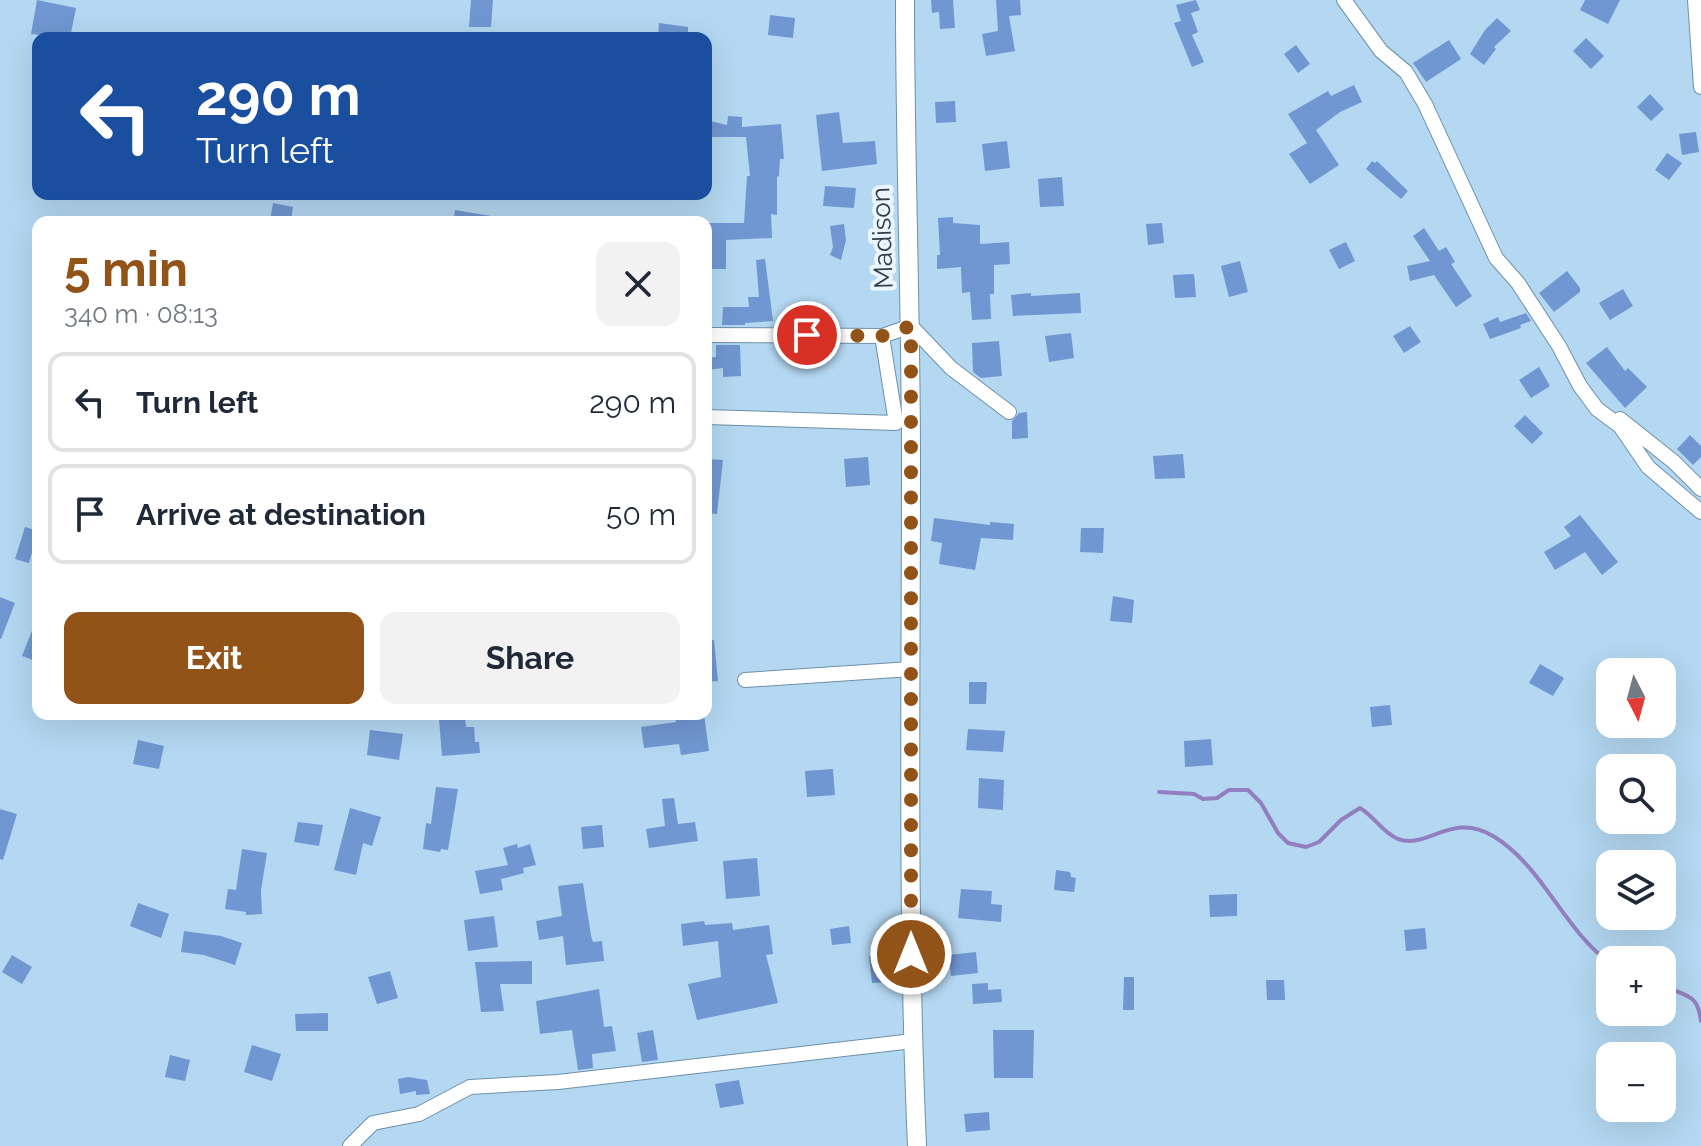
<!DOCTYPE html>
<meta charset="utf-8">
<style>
body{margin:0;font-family:Raleway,sans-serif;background:#f2f2f3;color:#1f2937;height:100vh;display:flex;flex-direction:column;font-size:30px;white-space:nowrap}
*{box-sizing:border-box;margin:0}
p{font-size:26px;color:#747a83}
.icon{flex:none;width:44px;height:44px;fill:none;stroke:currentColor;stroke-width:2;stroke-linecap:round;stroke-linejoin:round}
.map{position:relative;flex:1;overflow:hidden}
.drawer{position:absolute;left:32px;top:216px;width:680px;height:504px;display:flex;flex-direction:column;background:#fff;border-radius:16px;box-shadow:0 8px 32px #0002}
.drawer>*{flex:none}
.guide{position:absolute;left:32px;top:32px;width:680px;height:168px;border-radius:16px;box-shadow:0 8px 32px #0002;background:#1a4fa0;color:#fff;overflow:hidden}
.needle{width:52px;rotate:174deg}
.buttons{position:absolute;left:1596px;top:658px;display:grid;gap:16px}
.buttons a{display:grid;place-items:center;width:80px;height:80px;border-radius:16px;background:#fff;box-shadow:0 8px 32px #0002;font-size:40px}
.pin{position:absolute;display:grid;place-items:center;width:68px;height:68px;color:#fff;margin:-34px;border:4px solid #fff;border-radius:50%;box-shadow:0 2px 8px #0007}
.me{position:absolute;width:88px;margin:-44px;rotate:0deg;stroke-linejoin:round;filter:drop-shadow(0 0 6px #0008)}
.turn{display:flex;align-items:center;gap:28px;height:168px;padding:0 32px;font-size:36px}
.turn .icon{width:104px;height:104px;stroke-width:2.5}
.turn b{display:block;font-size:56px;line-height:68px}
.round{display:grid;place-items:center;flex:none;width:84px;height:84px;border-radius:16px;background:#f2f2f3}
.overview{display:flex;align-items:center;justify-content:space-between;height:136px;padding:0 32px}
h1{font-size:48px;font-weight:700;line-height:60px;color:#925319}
.button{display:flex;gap:16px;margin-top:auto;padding:16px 32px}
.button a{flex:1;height:92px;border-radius:16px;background:#925319;color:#fff;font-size:32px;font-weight:700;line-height:92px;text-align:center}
.button a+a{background:#f2f2f3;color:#1f2937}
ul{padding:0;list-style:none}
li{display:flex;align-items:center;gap:24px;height:100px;margin:0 16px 12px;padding:0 16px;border:4px solid #e0e1e3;border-radius:16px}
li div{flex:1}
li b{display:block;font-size:30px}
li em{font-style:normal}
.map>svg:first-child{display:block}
</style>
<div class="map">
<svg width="1701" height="1146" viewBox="0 0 1701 1146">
<rect width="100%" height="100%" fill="#b4d8f2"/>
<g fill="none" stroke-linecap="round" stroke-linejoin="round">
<path stroke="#937fbf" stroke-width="4" d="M1159 792 1194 794 1203 799 1217 798 1229 790H1248L1261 803 1278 833 1288 843 1306 847 1319 842 1341 820 1360 808C1375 817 1382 832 1398 839 1428 850 1451 811 1493 836 1543 866 1563 929 1610 963
M1662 984C1685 998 1697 991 1701 1021"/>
</g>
<path fill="#7097d1" d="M37 0 76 8 70 38 31 34Z
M471 0H493L491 27H469Z
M931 0H953L955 28 940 29 939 12 932 13Z
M996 0H1020L1021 15 1009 16 1015 51 986 56 982 34 998 31Z
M1196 0 1200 10 1191 13 1198 32 1192 35 1204 62 1192 67 1174 23 1181 21 1176 5Z
M1585 0H1620L1608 24 1580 10Z
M770 15 795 18 793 38 768 35Z
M1497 18 1511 31 1494 47 1496 49 1484 65 1470 54 1485 30Z
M659 23 688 27V38H658Z
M1586 38 1604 56 1591 69 1573 51Z
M1449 40 1461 59 1426 82 1413 63Z
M1296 45 1310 64 1298 73 1284 54Z
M1354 85 1362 102 1340 112 1316 130 1339 165 1310 184 1289 154 1307 143 1288 114 1328 91 1331 96Z
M1650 94 1664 109 1651 121 1637 107Z
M955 101 956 122 936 123 935 102Z
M839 112 843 143 875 141 877 164 822 171 816 115Z
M728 116 742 117V127L781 124 784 159H780L779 176 777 177V215L771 214 772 238 726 240V269H706V223H744L747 176H750L746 137H706V120L727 125Z
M1696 132 1699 152 1682 155 1679 134Z
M1007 141 1010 168 985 171 982 144Z
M1667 153 1682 163 1669 180 1655 170Z
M1372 161 1375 163 1377 161 1408 191 1401 199 1366 169Z
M1062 177 1064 206 1040 207 1038 179Z
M825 186 856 188 854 208 823 206Z
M273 203 293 207 291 222 270 221Z
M455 210 491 216 490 222H453Z
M953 217V223L980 225V244L1009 242 1010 264 994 265V294H990L991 319 972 320 970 292 962 293 961 267 937 269V255H940L938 218Z
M1162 223 1164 243 1148 245 1146 224Z
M844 224 846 240 841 260 830 255 833 247 830 226Z
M1424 228 1439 251 1446 247 1455 262 1451 264 1472 296 1456 307 1434 275 1410 281 1407 266 1430 261 1413 236Z
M1346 242 1355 261 1339 269 1329 250Z
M765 259 773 321 745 323V325H722L723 307H749L748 297H759L756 260Z
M1240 261 1248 292 1229 297 1221 266Z
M1567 271 1580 288V292L1554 312 1539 293Z
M1194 274 1196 297 1175 298 1173 275Z
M1623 289 1633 306 1610 320 1599 303Z
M1031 293V296L1080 293 1081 313 1013 316 1011 295Z
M1526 313 1531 321 1520 325 1521 328 1490 339 1483 324 1498 317 1500 322Z
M1410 326 1421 342 1404 353 1393 336Z
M1071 333 1074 358 1049 362 1045 336Z
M999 341 1002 376 981 378 973 372 972 343Z
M716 345H740L741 376 723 377V368L706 370V358L716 357Z
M1607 347 1625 371 1628 368 1647 387 1625 408 1586 363Z
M1539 367 1550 386 1531 398 1519 380Z
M1027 412 1028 438 1012 439V421L1019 413Z
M1525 415 1543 433 1532 444 1514 426Z
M1690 435 1701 446V457L1693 465 1677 449Z
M1183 454 1185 478 1155 479 1153 456Z
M868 457 870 485 846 487 844 459Z
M706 459 723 460 717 514 706 513Z
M1580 515 1618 562 1602 575 1585 552 1555 570 1544 552 1571 536 1564 527Z
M934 518 990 525V522L1014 524 1013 540 981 538 975 570 939 564 942 543 931 541Z
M25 527 38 531 29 563 15 559Z
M1081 528H1104L1103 553 1080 552Z
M1113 596 1134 600 1132 623 1110 621Z
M0 597 15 603 1 639H0Z
M37 618H38V662L22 656Z
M714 640 718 681 706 682V641Z
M1540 664 1564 678 1553 696 1529 683Z
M969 682H987L986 704H969Z
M1390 705 1392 725 1372 727 1370 707Z
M675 714H704L709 751 681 755 679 744 644 748 641 727 676 722Z
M465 717 466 727H474L475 742H479L480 753 442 756 439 719Z
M968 729 1005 731 1003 752 966 750Z
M370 730 403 734 399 760 367 755Z
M1211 739 1213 765 1185 767 1184 741Z
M138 740 164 746 159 769 133 764Z
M833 769 835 795 807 797 805 771Z
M979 778 1004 780 1003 810 978 808Z
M436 787 458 789 448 850 441 849 440 852 423 849 426 823 431 824Z
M674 798 678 824 695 822 698 841 649 848 646 829 665 826 662 799Z
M350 808 381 817 372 846 363 843 356 875 334 870Z
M0 809 17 814 3 860 0 859Z
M298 822 323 825 319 846 294 842Z
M602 825 604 847 583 849 581 827Z
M517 844 518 848 530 844 536 865 523 868 524 873 501 879 503 890 480 894 475 871 508 865 503 848Z
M242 849 267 853 261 890 262 914 246 915V912L225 909 228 889 236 890Z
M757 858 760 896 726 899 723 861Z
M1056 870 1070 872 1071 877 1076 878 1074 892 1054 890Z
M583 883 591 936 593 942 602 941 604 961 566 965 563 936 539 940 536 921 562 916 558 886Z
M961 889 992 891 991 904 1002 905 1001 922 958 918Z
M1237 894V916L1210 917 1209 895Z
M138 903 169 914 161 938 130 926Z
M494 916 498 947 468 951 464 920Z
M704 921 705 925 732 923 733 930 769 925 773 954 766 955 778 1003 697 1020 688 984 721 977 718 941 683 946 681 924Z
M849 926 851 943 832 945 830 929Z
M1425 928 1427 949 1406 951 1404 930Z
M184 931 221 936 242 943 235 965 204 955 181 952Z
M976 952 978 973 951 976 949 955Z
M12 955 32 967 22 984 2 972Z
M885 955 887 982 872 983 869 956Z
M532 961V984H500L504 1011 481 1012 475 962Z
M390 971 398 998 377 1004 368 977Z
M1124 977H1134V1010H1123Z
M1266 980H1284L1285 1000H1267Z
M988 983V990L1001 989 1002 1002 973 1004 972 984Z
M599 989 604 1027 612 1026 616 1051 592 1054 593 1068 578 1070 572 1030 540 1034 536 1001Z
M328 1013V1031H296L295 1014Z
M653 1030 658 1060 642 1062 637 1033Z
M993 1030H1034L1033 1078H994Z
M252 1045 281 1054 272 1081 244 1072Z
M170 1055 190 1060 185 1081 165 1077Z
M408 1077 427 1080 430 1094 416 1095V1091L400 1094 398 1079Z
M739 1080 744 1104 720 1108 715 1084Z
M989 1112 990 1130 966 1132 964 1114Z"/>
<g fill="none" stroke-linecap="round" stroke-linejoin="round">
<g stroke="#6e90a8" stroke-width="16">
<path id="minor" d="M1344 0 1381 51 1406 72 1425 104 1496 258 1518 283 1559 346 1580 386 1597 409 1620 426 1648 467 1701 512
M1695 0 1701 87
M706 335 882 336 911 326 951 368 1009 412
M706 417 896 423 882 336
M1620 419 1674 462 1701 489
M745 680 911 669
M350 1146 373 1123 419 1114 470 1087 558 1082 913 1041"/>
</g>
<g stroke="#6e90a8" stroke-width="20">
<path id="tertiary" d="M905 0C905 155 911 310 911 464 911 692 907 919 917 1146"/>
</g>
<use href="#minor" stroke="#fff" stroke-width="14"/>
<use href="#tertiary" stroke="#fff" stroke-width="18"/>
</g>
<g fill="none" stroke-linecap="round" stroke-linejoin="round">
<path stroke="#925319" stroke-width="14" stroke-dasharray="0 25.2" d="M807 335 882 336 911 326V954"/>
</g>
<g text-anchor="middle" stroke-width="8" stroke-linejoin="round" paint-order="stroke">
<g font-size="26" fill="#2f3d48" stroke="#eaf5fd">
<text transform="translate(882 238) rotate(-92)" y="9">Madison</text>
</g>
</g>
</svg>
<div class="buttons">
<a><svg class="needle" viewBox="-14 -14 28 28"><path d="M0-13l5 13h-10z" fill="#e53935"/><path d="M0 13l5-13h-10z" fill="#747a83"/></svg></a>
<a><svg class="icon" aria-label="search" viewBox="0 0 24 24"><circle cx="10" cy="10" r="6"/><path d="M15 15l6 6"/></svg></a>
<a><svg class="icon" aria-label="layers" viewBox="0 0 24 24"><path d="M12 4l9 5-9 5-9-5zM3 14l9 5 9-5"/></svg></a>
<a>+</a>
<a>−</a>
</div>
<div class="pin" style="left:807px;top:335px;background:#d93025"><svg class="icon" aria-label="arrive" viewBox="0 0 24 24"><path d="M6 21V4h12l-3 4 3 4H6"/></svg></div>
<svg class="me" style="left:911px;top:954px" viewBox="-20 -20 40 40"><circle r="17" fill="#925319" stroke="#fff" stroke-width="3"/><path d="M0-11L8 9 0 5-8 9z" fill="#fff"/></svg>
<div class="guide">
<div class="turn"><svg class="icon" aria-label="left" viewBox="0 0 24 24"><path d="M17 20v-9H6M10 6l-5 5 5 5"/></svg><div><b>290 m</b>Turn left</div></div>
</div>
<section class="drawer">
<div class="overview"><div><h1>5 min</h1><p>340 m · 08:13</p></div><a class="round"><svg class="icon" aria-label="close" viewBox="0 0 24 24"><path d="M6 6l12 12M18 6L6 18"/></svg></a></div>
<ul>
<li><svg class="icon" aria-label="left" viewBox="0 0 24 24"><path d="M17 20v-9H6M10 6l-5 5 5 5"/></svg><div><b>Turn left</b></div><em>290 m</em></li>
<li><svg class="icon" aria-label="arrive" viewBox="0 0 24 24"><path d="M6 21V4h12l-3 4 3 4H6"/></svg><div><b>Arrive at destination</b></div><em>50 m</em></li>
</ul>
<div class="button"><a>Exit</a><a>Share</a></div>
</section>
</div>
